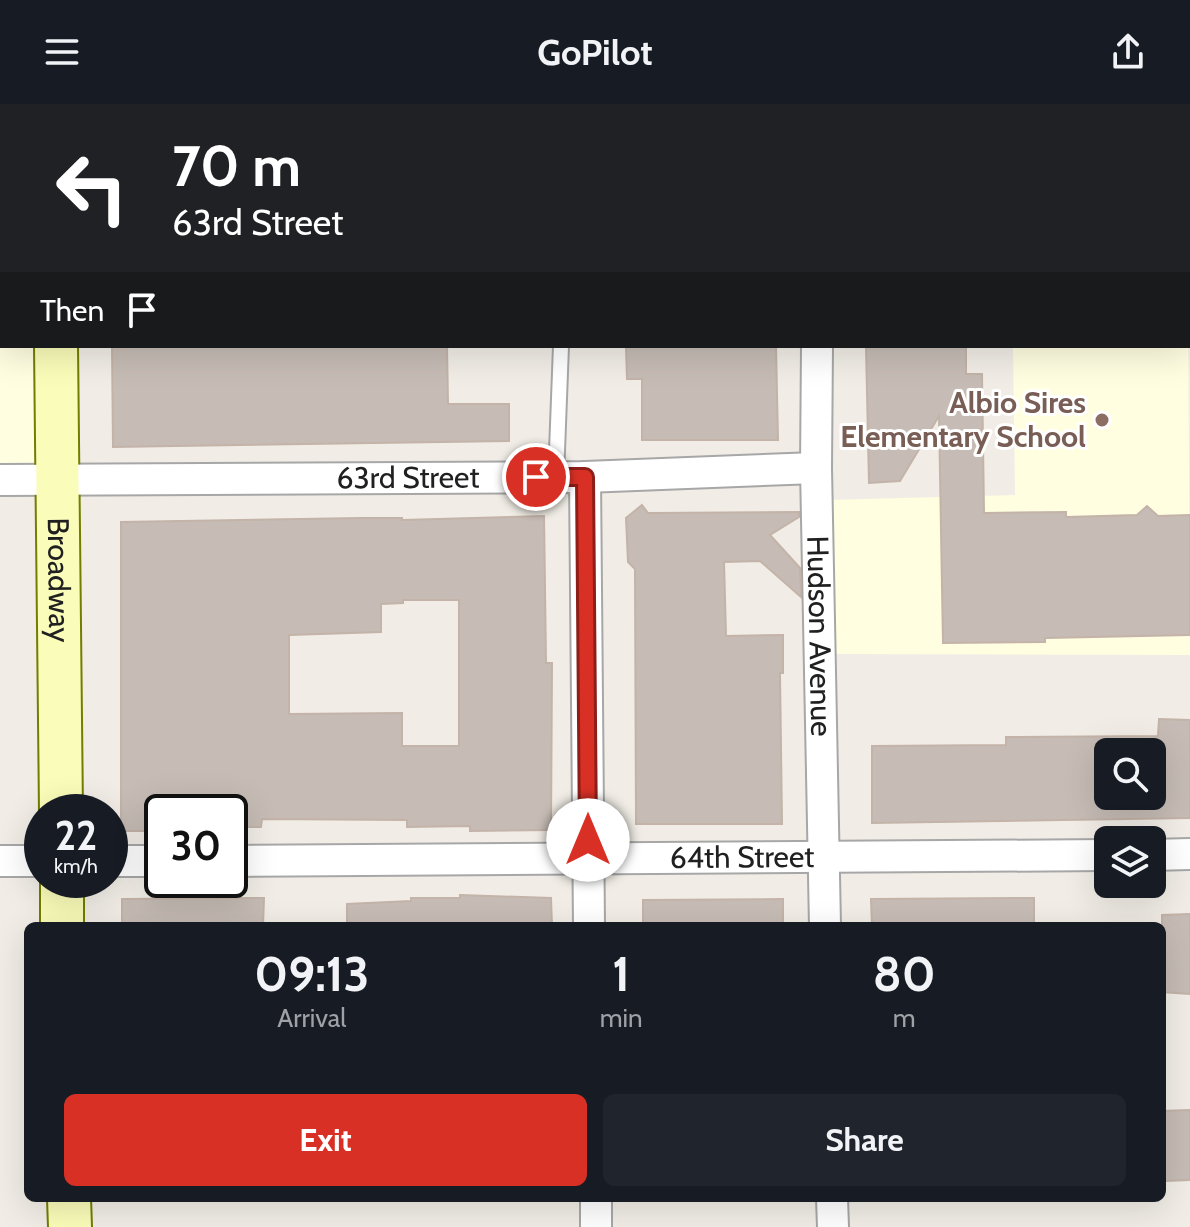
<!DOCTYPE html>
<style>
body{margin:0;font-family:Cabin,sans-serif;background:#20242c;color:#f1f3f6;height:100vh;display:flex;flex-direction:column;font-size:30px;white-space:nowrap}
*{box-sizing:border-box;margin:0}
p{font-size:26px;color:#9ea1a6}
.icon{flex:none;width:44px;height:44px;fill:none;stroke:currentColor;stroke-width:2;stroke-linecap:round;stroke-linejoin:round}
.map{position:relative;flex:1;overflow:hidden}
.side{position:absolute;left:24px;top:818px;width:1142px;height:280px;display:flex;flex-direction:column;background:#171b24;border-radius:12px;box-shadow:0 8px 32px #0002}
.side>*{flex:none}
.top-card{position:absolute;left:0px;top:0px;width:1190px;height:244px;box-shadow:0 8px 32px #0002;background:#202124;color:#fff;overflow:hidden}
.controls{position:absolute;left:1094px;top:634px;display:grid;gap:16px}
.controls a{display:grid;place-items:center;width:72px;height:72px;border-radius:12px;background:#171b24;box-shadow:0 8px 32px #0002;font-size:40px}
.speed{position:absolute;left:24px;top:690px;display:flex;gap:16px;font-size:40px;font-weight:700;text-align:center}
.speed>*{display:grid;place-content:center;width:104px;height:104px;border-radius:50%;background:#171b24;box-shadow:0 8px 32px #0002;line-height:1}
.speed small{font-size:20px;font-weight:400}
.speed .limit{border:4px solid #111;border-radius:12px;background:#fff;color:#111}
.pin{position:absolute;display:grid;place-items:center;width:68px;height:68px;color:#fff;margin:-34px;border:4px solid #fff;border-radius:50%;box-shadow:0 2px 8px #0007}
.me{position:absolute;width:88px;margin:-44px;rotate:0deg;stroke-linejoin:round;filter:drop-shadow(0 0 6px #0008)}
.turn{display:flex;align-items:center;gap:28px;height:168px;padding:0 40px;font-size:36px}
.turn .icon{width:104px;height:104px;stroke-width:2.5}
.turn b{display:block;font-size:56px;line-height:68px}
.then{display:flex;align-items:center;height:76px;padding:0 40px;background:#0003;gap:16px;font-size:30px}
.eta{display:flex;justify-content:space-evenly;align-items:center;height:136px;text-align:center}
.eta b{font-size:48px;font-weight:700;line-height:56px}
.cta{display:flex;gap:16px;margin-top:auto;padding:16px 40px}
.cta a{flex:1;height:92px;border-radius:12px;background:#d93025;color:#fff;font-size:32px;font-weight:700;line-height:92px;text-align:center}
.cta a+a{background:#20242c;color:#f1f3f6}
header{display:flex;justify-content:space-between;align-items:center;height:104px;padding:0 40px;background:#171b24;font-size:36px;font-weight:700}
.map>svg:first-child{display:block}
</style>
<header><svg class="icon" aria-label="menu" viewBox="0 0 24 24"><path d="M4 6h16M4 12h16M4 18h16"/></svg>GoPilot<svg class="icon" aria-label="share" viewBox="0 0 24 24"><path d="M12 15V3M7 8l5-5 5 5M5 13v7h14v-7"/></svg></header>
<div class="map">
<svg width="1190" height="1123" viewBox="0 0 1190 1123">
<rect width="100%" height="100%" fill="#f1ede6"/>
<path fill="#fffee1" d="M0 7H2V242H52L54 371 0 372Z
M1188 186 1190 551 834 550 827 396 1015 391 1013 242H1188Z"/>
<path fill="#c6bcb5" stroke="#c3b3a8" stroke-width="2" fill-rule="evenodd" d="M112 242H447L448 300H509V337L113 343Z
M626 242H776L778 336H642V275H627Z
M866 242H966V270H982L984 409 1066 408V413L1137 411 1147 402 1158 412 1190 411V531L1045 534V538L943 539 939 312 900 377 869 379Z
M642 401 648 409 799 408V413L770 431 800 464 801 493 760 457 724 458 726 532 783 531V569H780L782 720H636L635 465 628 458 626 414Z
M544 412 546 559H552L551 726 470 727V722L407 723V716L262 715 261 723H230V708H162V727H121V418L361 414H402V416ZM403 496H459V642H402V609L289 610V531L381 528V500L403 499Z
M1159 615 1190 616V714L872 719V642L1006 641V633L1158 632ZM1108 648H1152V692H1108Z
M460 791 551 794 552 822H347V800L411 797V794H460Z
M264 794 263 822H122V795Z
M1034 794V822H872L871 795Z
M783 795V822H643V796Z
M1190 810V890L1162 888V811Z
M1190 1006V1076L1165 1077 1162 1074V1007Z"/>
<g fill="none" stroke-linecap="round" stroke-linejoin="round">
<g stroke="#a7a7a7" stroke-width="18">
<path id="lane" d="M564 0V2
M556 373 561 242"/>
</g>
<g stroke="#a7a7a7" stroke-width="34">
<g id="street">
<path d="M812 0 813 2"/>
<path d="M1187 0V2"/>
<path d="M13 2 256 0"/>
<path d="M1188 75 1190 214"/>
<path id="s1" d="M817 242 816 364 825 822"/>
<path d="M585 373 589 822"/>
<path id="s2" d="M0 376 585 373 816 364"/>
<path d="M1152 751 1190 750"/>
<path d="M0 757H42"/>
<path d="M110 757H162"/>
<path id="s3" d="M230 757 1108 751"/>
<path d="M596 1094V1123"/>
<path d="M832 1094 833 1123"/>
</g>
</g>
<g stroke="#737d01" stroke-width="46">
<g id="secondary">
<path d="M53 0V2"/>
<path id="s4" d="M56 242 61 708"/>
<path d="M62 776V822"/>
<path d="M69 1094 70 1123"/>
</g>
</g>
<use href="#lane" stroke="#fff" stroke-width="14"/>
<use href="#street" stroke="#fff" stroke-width="30"/>
<use href="#secondary" stroke="#fafcb9" stroke-width="42"/>
</g>
<g fill="none" stroke-linecap="round" stroke-linejoin="round">
<g stroke="#8d1f18" stroke-width="20">
<path id="route" d="M536 373H585L588 736"/>
</g>
<use href="#route" stroke="#d93025" stroke-width="14"/>
</g>
<circle fill="#8d6e63" stroke="#fff" stroke-width="3" cx="1102" cy="316" r="8"/>
<g text-anchor="middle" stroke-width="6" stroke-linejoin="round" paint-order="stroke">
<g font-size="30" font-weight="bold" fill="#785e54" stroke="#fff" text-anchor="end">
<text x="1086" y="309">Albio Sires<tspan x="1086" dy="34">Elementary School</tspan></text>
</g>
<g font-size="30" fill="#202020" stroke="#fff">
<text dy="10" stroke="none"><textPath href="#s2" startOffset="408">63rd Street</textPath></text>
<text dy="10" stroke="none"><textPath href="#s4" startOffset="234">Broadway</textPath></text>
<text dy="10" stroke="none"><textPath href="#s1" startOffset="290">Hudson Avenue</textPath></text>
<text dy="10" stroke="none"><textPath href="#s3" startOffset="512">64th Street</textPath></text>
</g>
</g>
</svg>
<div class="controls">
<a><svg class="icon" aria-label="search" viewBox="0 0 24 24"><circle cx="10" cy="10" r="6"/><path d="M15 15l6 6"/></svg></a>
<a><svg class="icon" aria-label="layers" viewBox="0 0 24 24"><path d="M12 4l9 5-9 5-9-5zM3 14l9 5 9-5"/></svg></a>
</div>
<div class="speed"><div>22<small>km/h</small></div><div class="limit">30</div></div>
<div class="pin" style="left:536px;top:373px;background:#d93025"><svg class="icon" aria-label="arrive" viewBox="0 0 24 24"><path d="M6 21V4h12l-3 4 3 4H6"/></svg></div>
<svg class="me" style="left:588px;top:736px" viewBox="-20 -20 40 40"><circle r="19" fill="#fff"/><path d="M0-13L10 11 0 6-10 11z" fill="#d93025"/></svg>
<div class="top-card">
<div class="turn"><svg class="icon" aria-label="left" viewBox="0 0 24 24"><path d="M17 20v-9H6M10 6l-5 5 5 5"/></svg><div><b>70 m</b>63rd Street</div></div>
<div class="then">Then<svg class="icon" aria-label="arrive" viewBox="0 0 24 24"><path d="M6 21V4h12l-3 4 3 4H6"/></svg></div>
</div>
<section class="side">
<div class="eta">
<div><b>09:13</b><p>Arrival</p></div>
<div><b>1</b><p>min</p></div>
<div><b>80</b><p>m</p></div>
</div>
<div class="cta"><a>Exit</a><a>Share</a></div>
</section>
</div>
